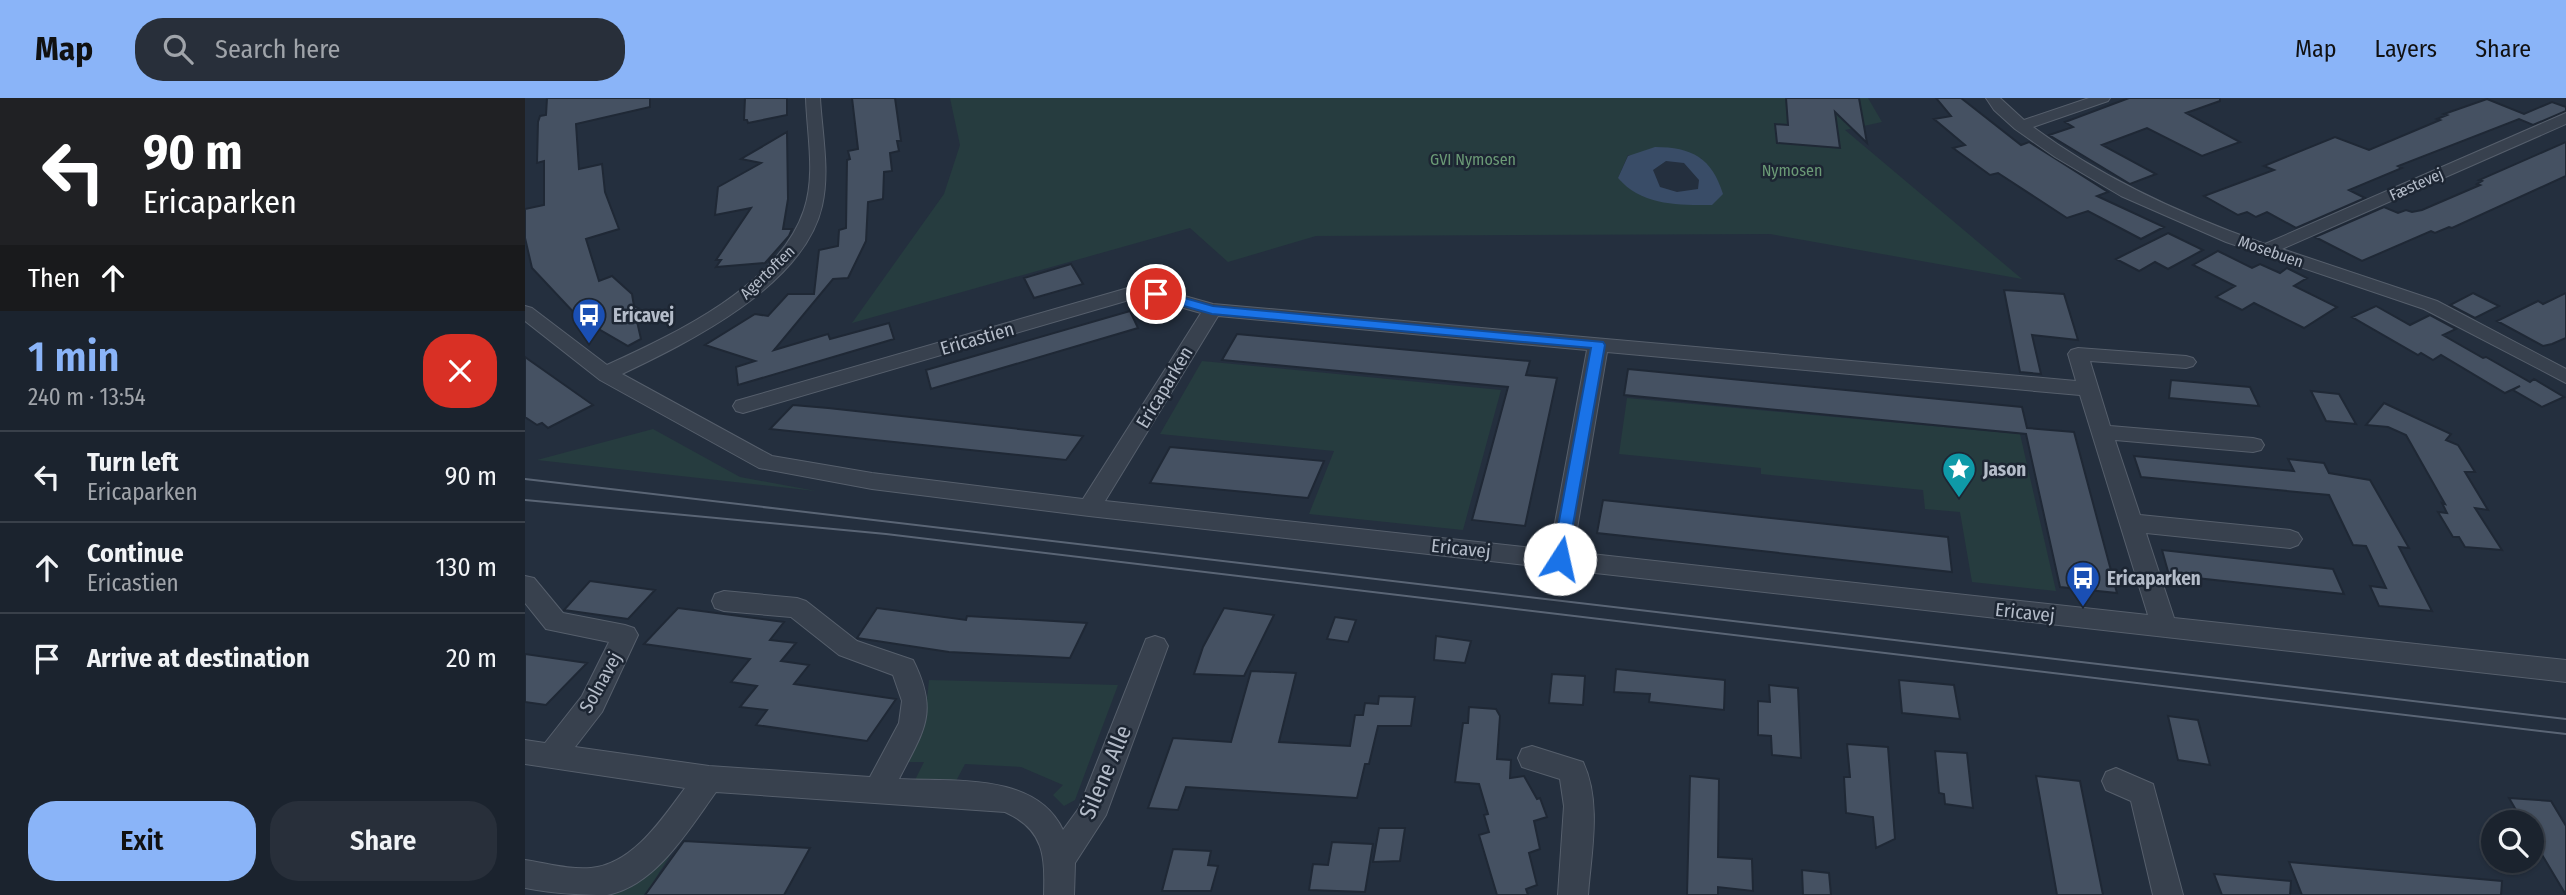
<!DOCTYPE html>
<meta charset="utf-8">
<style>
body{margin:0;font-family:"Fira Sans Condensed",sans-serif;background:#282f3a;color:#f1f3f6;height:100vh;display:flex;flex-direction:column;font-size:26px;white-space:nowrap}
*{box-sizing:border-box;margin:0}
p{font-size:23px;color:#a0a4aa}
.icon{flex:none;width:38px;height:38px;fill:none;stroke:currentColor;stroke-width:2;stroke-linecap:round;stroke-linejoin:round}
.map{position:relative;flex:1;overflow:hidden}
.side{display:flex;flex-direction:column;background:#1b232e;width:525px}
.side>*{flex:none}
.guide{background:#202124;color:#fff;overflow:hidden}
.tools{position:absolute;left:1956px;top:712px;display:grid;gap:14px}
.tools a{display:grid;place-items:center;width:63px;height:63px;border-radius:50%;background:#1b232e;box-shadow:0 2px 5px #0004,0 0 0 2px #39404a;font-size:35px}
.pin{position:absolute;display:grid;place-items:center;width:60px;height:60px;color:#fff;margin:-30px;border:4px solid #fff;border-radius:50%;box-shadow:0 2px 7px #0007}
.me{position:absolute;width:77px;margin:-38px;rotate:10deg;stroke-linejoin:round;filter:drop-shadow(0 0 5px #0008)}
.turn{display:flex;align-items:center;gap:24px;height:147px;padding:0 28px;font-size:32px}
.turn .icon{width:91px;height:91px;stroke-width:2.5}
.turn b{display:block;font-size:49px;line-height:60px}
.then{display:flex;align-items:center;height:66px;padding:0 28px;background:#0003;gap:14px;font-size:26px}
.round{display:grid;place-items:center;flex:none;width:74px;height:74px;border-radius:28px;background:#282f3a}
.overview{display:flex;align-items:center;justify-content:space-between;height:119px;padding:0 28px}
h1{font-size:42px;font-weight:600;line-height:52px;color:#8ab4f8}
.primary-button{display:flex;gap:14px;margin-top:auto;padding:14px 28px}
.primary-button a{flex:1;height:80px;border-radius:28px;background:#8ab4f8;color:#111;font-size:28px;font-weight:600;line-height:80px;text-align:center}
.primary-button a+a{background:#282f3a;color:#f1f3f6}
ul{padding:0;list-style:none}
li{display:flex;align-items:center;gap:21px;height:91px;padding:0 28px;border-top:2px solid #39404a}
li div{flex:1}
li b{display:block;font-size:26px}
li em{font-style:normal}
header{display:flex;align-items:center;gap:42px;box-sizing:border-box;height:98px;padding:0 35px;background:#8ab4f8;color:#111}
header strong{font-size:33px}
nav{display:flex;gap:38px;margin-inline-start:auto;font-size:24px}
.search{width:490px;height:63px;background:#282f3a;display:flex;align-items:center;gap:18px;box-sizing:border-box;padding:0 24px;border-radius:28px;color:#a0a4aa;font-size:26px}
main{display:flex;flex:1;min-height:0}
.map>svg:first-child{display:block}
</style>
<header>
<strong>Map</strong>
<div class="search"><svg class="icon" aria-label="search" viewBox="0 0 24 24"><circle cx="10" cy="10" r="6"/><path d="M15 15l6 6"/></svg>Search here</div>
<nav><a>Map</a><a>Layers</a><a>Share</a></nav>
</header>
<main>
<section class="side">
<div class="guide">
<div class="turn"><svg class="icon" aria-label="left" viewBox="0 0 24 24"><path d="M17 20v-9H6M10 6l-5 5 5 5"/></svg><div><b>90 m</b>Ericaparken</div></div>
<div class="then">Then<svg class="icon" aria-label="ahead" viewBox="0 0 24 24"><path d="M12 20V5M6 11l6-6 6 6"/></svg></div>
</div>
<div class="overview"><div><h1>1 min</h1><p>240 m · 13:54</p></div><a class="round" style="background:#d93025;color:#fff"><svg class="icon" aria-label="close" viewBox="0 0 24 24"><path d="M6 6l12 12M18 6L6 18"/></svg></a></div>
<ul>
<li><svg class="icon" aria-label="left" viewBox="0 0 24 24"><path d="M17 20v-9H6M10 6l-5 5 5 5"/></svg><div><b>Turn left</b><p>Ericaparken</p></div><em>90 m</em></li>
<li><svg class="icon" aria-label="ahead" viewBox="0 0 24 24"><path d="M12 20V5M6 11l6-6 6 6"/></svg><div><b>Continue</b><p>Ericastien</p></div><em>130 m</em></li>
<li><svg class="icon" aria-label="arrive" viewBox="0 0 24 24"><path d="M6 21V4h12l-3 4 3 4H6"/></svg><div><b>Arrive at destination</b></div><em>20 m</em></li>
</ul>
<div class="primary-button"><a>Exit</a><a>Share</a></div>
</section>
<div class="map">
<svg width="2041" height="797" viewBox="0 0 2041 797">
<rect width="100%" height="100%" fill="#242f3e"/>
<path fill="#263c3f" fill-rule="evenodd" d="M425 0H1343L1357 24 1320 32 1497 181 1245 136 791 138 703 164 665 130 327 225 419 96 435 47ZM1103 57 1176 60 1187 107 1093 80Z
M677 263 976 292 938 432 784 416 809 353 635 336Z
M1102 300 1495 336 1531 493 1447 484 1435 414 1400 411 1398 392 1236 376V370L1094 356Z
M128 331 215 379 291 393 12 362Z
M404 582 593 587 550 702 539 708 528 697 538 687 496 669 440 666 430 685 389 684 399 664H376L400 620Z
M156 740 120 797H73L74 794Z"/>
<path fill="#394c67" fill-rule="evenodd" d="M1130 49C1167 49 1187 60 1198 96L1187 107C1153 107 1117 108 1093 80L1103 58ZM1141 63 1159 65 1174 82 1173 91 1152 94 1135 89 1128 72Z"/>
<path fill="#455162" stroke="#1f2835" stroke-width="2" d="M22 0H125V9L51 26 54 71 77 66 80 94 94 131 61 141 74 183 87 178 107 196 109 208 113 210 103 215 111 219 116 241 103 248 53 219 7 170 0 140V111L19 107V63L12 65 13 24 15 18 21 17Z
M220 0H262V17L223 25 222 22H219Z
M327 0H370L376 43H372L374 53 365 55 367 73 359 74 358 101 343 104 341 143 323 180 308 181 249 252 303 236 305 241 364 225 369 241 213 287 211 269 230 263 180 247 230 216 243 218 263 196H289L294 152 313 148 314 132 321 130 322 62 325 61 323 53 333 51Z
M1261 0H1334L1342 45 1310 14 1315 50 1252 45 1250 26 1263 27Z
M1411 0H1436L1496 47 1504 44 1583 94 1572 98 1639 129 1616 141 1563 113 1542 120 1473 75 1465 77 1428 50 1440 47 1409 21 1426 18Z
M1604 0H1695V3L1661 15 1715 44 1677 58 1622 30 1577 47 1631 76 1605 86 1524 37 1548 29 1540 24Z
M1962 1 1999 16 2027 4 2041 9V13L2008 27 1994 21 1873 68 1877 70 1824 92 1840 100 1771 130 1742 114 1731 119 1722 114 1713 117 1679 98 1749 72 1739 68 1810 39 1844 52 1915 22 1912 21 1922 17 1919 16Z
M262 34 263 101 258 131H267L264 138 240 165 191 169 196 162H191L226 110 190 117 193 89 236 65 216 61Z
M2041 44V78L1927 130 1924 129 1910 135 1906 133 1837 163 1790 139 1859 109 1873 115 1881 112 1887 114 1897 112 1955 87 1952 86 1957 83 1954 82Z
M1643 135 1678 152 1643 171 1630 164 1614 173 1591 161Z
M1693 153 1727 170 1735 166 1755 175 1762 170 1782 180 1769 188 1812 209 1779 230 1729 205 1717 212 1691 199 1710 188 1668 167Z
M546 166 558 186 509 200 499 180Z
M1479 192 1539 196 1553 242 1507 237 1516 276 1495 274Z
M1948 195 1974 208 1950 220 1925 207Z
M2041 195V240L2027 246 2018 248 1972 223 2013 203 2018 206Z
M1851 208 1885 227 1905 217 1931 231 1918 237 1958 260 1961 259 2005 284 2009 281 2039 299 2017 309 1988 292 1995 288 1980 295 1916 257 1908 262 1896 255 1893 257 1827 219Z
M605 213 613 230 406 291 401 272Z
M712 236 1005 263 1001 277 1032 280 1000 428 947 422 983 289 697 262Z
M0 259 68 307 23 330 17 325 12 327 0 319Z
M1103 271 1497 309 1502 330 1549 334 1592 495 1535 489 1501 336 1099 297Z
M1646 282 1725 289 1734 308 1644 300Z
M1786 293 1814 296 1831 326 1801 323Z
M1859 305 1926 336 1921 342 1933 347 1950 374H1940L1963 412 1950 410 1977 452 1940 449 1934 439H1928L1913 414 1922 415 1917 405 1920 406 1881 337 1863 329 1841 327Z
M268 307 303 310 558 338 541 362 245 331Z
M645 349 799 363 783 400 625 385Z
M1609 358 1769 373 1763 361 1799 365 1804 375 1845 382 1884 450 1874 449 1907 513 1854 508 1845 488 1861 490 1841 448 1828 447 1804 397 1616 379Z
M1078 402 1423 439 1427 474 1072 435Z
M1637 452 1808 471 1819 496 1644 477Z
M65 483 130 492 103 521 39 512Z
M153 510 259 524 245 542 271 545 256 563 284 567 269 586 371 601 342 643 231 627 242 612 215 609 232 588 206 584 225 561 119 546Z
M352 510 441 522 442 518 562 525 545 560 424 554 332 540Z
M699 510 749 517 719 578 669 576 678 549Z
M810 519 831 522 823 544 802 541Z
M911 538 946 543 940 565 909 562Z
M0 556 62 565 21 607 0 604Z
M1091 571 1200 582 1199 612 1124 604 1125 596 1089 594Z
M726 573 771 575 754 644 825 648 830 617H838L840 605 853 606 854 598 890 599 886 628H853L844 666H840L832 700 661 689 653 712 623 710 648 640 706 644Z
M1027 576 1060 578 1058 607 1024 605Z
M1374 582 1429 587 1435 621 1377 615Z
M1244 587 1273 590 1276 660 1247 657 1246 638 1233 637V603L1245 604Z
M944 609 971 611 975 618 972 661 986 662 985 680 999 678 1012 701 1015 700 1022 719 1009 723 1015 751 1004 755 1012 787 1001 791 1003 797H972L954 737 964 734 959 717 963 716 954 686 930 684 938 625H943Z
M1643 618 1673 622 1685 667 1653 662Z
M1322 646 1363 649 1370 741 1351 750 1348 719 1321 715 1319 679H1325Z
M1410 653 1442 655 1448 710 1420 706 1419 696 1414 695Z
M1165 678 1194 681 1193 759 1227 761 1228 793 1193 789V797H1162Z
M1511 678 1555 683 1578 797H1532Z
M1984 700 2026 703 2041 728V797L2007 740V724H1998Z
M854 730H880L875 763 848 764Z
M159 743 285 750 259 797H120Z
M807 744 848 746 840 794 784 792 788 766 803 767Z
M648 751 686 753 683 767 693 768 686 793H637Z
M1764 764 1977 783 1976 797H1777Z
M1277 772 1304 775 1306 797H1278Z
M1689 776 1766 783 1765 797H1697Z"/>
<g fill="none" stroke-linecap="round" stroke-linejoin="round">
<g stroke="#565f6c" stroke-width="2">
<path id="street" d="M281 0H295C297 35 305 73 297 108 279 188 164 244 97 276L247 358 347 375 558 401 676 215 630 202H604L218 315 211 313 208 308 211 303 603 190H631L688 206 1551 283 1543 256 1546 252 1553 250 1661 258 1668 260 1671 264 1668 268 1661 270 1565 263 1585 328 1728 340 1736 342 1739 347 1736 352 1728 354 1590 342 1615 417 1765 432 1773 435 1777 441 1773 447 1765 450 1621 435 1649 520 2041 562V584L564 418 347 391 234 370 75 282 0 223V208L7 210 82 267C150 236 254 187 279 112 291 77 282 36 281 0ZM693 218 1062 252 1025 452 580 403ZM1082 254 1555 297 1623 517 1048 454Z
M1461 0H1475L1499 22 1564 0H1585L1583 3 1508 29C1578 81 1658 117 1740 146L2041 15V26L1757 151 1912 203 2041 271V285L1899 211 1701 144 1596 98 1530 59 1490 31 1469 12Z
M0 478 9 480 38 515 100 527 109 530 113 537 77 614 50 649 184 668 345 679 374 625 377 603 368 577 314 557 266 519 199 513 190 510 187 503 190 496 199 493 272 500 281 503 332 543 388 562C415 616 398 633 374 681 428 684 511 674 538 732L554 710 621 541 630 538 639 541 643 548 581 717 550 765 549 797H519C520 759 520 732 480 714L191 694C164 731 131 788 82 797 55 797 26 795 0 790V762C21 765 44 772 66 770 108 766 137 721 160 690L0 666V642L20 645 57 598 84 544 21 531 0 505Z
M1007 648 1058 664C1077 704 1066 755 1063 797H1033L1039 708 1035 681 997 669 993 660 997 651Z
M1591 670 1628 686 1658 797H1628L1606 703 1581 692 1577 683 1581 674Z"/>
</g>
<use href="#street" fill="#38414e" fill-rule="evenodd"/>
<path stroke="#5a6575" stroke-width="2" d="M0 381 2041 621
M0 402 361 436 2041 636"/>
</g>
<path fill="#1a73e8" stroke="#114b97" stroke-width="2" d="M631 192 688 208 1078 244 1080 247 1041 466H1029L1027 461 1066 250 687 216 627 199V193Z"/>
<defs>
<g id="bus-pin" transform="scale(1.75)"><path d="M0 17L-7.5 6A9.5 9.5 0 1 1 7.5 6Z" fill="#1a4fb4" stroke="#1d2633"/><path d="M-5-6H5V4H4V6H2V4H-2V6H-4V4H-5ZM-3.5-4V0h7V-4ZM-3.5 1.2v1.5H-2V1.2ZM2 1.2v1.5H3.5V1.2Z" fill="#fff"/></g>
<g id="sight-pin" transform="scale(1.75)"><path d="M0 17L-7.5 6A9.5 9.5 0 1 1 7.5 6Z" fill="#0f9aa8" stroke="#1d2633"/><path d="M0-6L1.8-2.2L6-1.7L2.9 1.2L3.7 5.4L0 3.3L-3.7 5.4L-2.9 1.2L-6-1.7L-1.8-2.2Z" fill="#fff"/></g>
</defs>
<g fill-rule="evenodd">
<use href="#bus-pin" x="64" y="217"/>
<use href="#sight-pin" x="1434" y="371"/>
<use href="#bus-pin" x="1558" y="480"/>
</g>
<g text-anchor="middle" stroke-width="5" stroke-linejoin="round" paint-order="stroke">
<g font-size="16" fill="#6b9a76" stroke="#1d2633">
<text x="948" y="67">GVI Nymosen</text>
<text x="1267" y="78">Nymosen</text>
</g>
<g font-size="16" fill="#b4bcc9" stroke="#1d2633">
<text transform="translate(1891 86) rotate(-24)" y="6">Fæstevej</text>
<text transform="translate(1746 153) rotate(19)" y="6">Mosebuen</text>
<text transform="translate(242 174) rotate(-44)" y="6">Agertoften</text>
</g>
<g font-size="19" font-weight="bold" fill="#b4bcc9" stroke="#1d2633" text-anchor="start">
<text x="88" y="224">Ericavej</text>
<text x="1458" y="378">Jason</text>
<text x="1582" y="487">Ericaparken</text>
</g>
<g font-size="19" fill="#b4bcc9" stroke="#1d2633">
<text transform="translate(452 240) rotate(-16)" y="7">Ericastien</text>
<text transform="translate(639 289) rotate(-59)" y="7">Ericaparken</text>
<text transform="translate(936 450) rotate(6)" y="7">Ericavej</text>
<text transform="translate(1500 514) rotate(6)" y="7">Ericavej</text>
<text transform="translate(75 584) rotate(-61)" y="7">Solnavej</text>
</g>
<g font-size="23" fill="#b4bcc9" stroke="#1d2633">
<text transform="translate(580 674) rotate(-67)" y="8">Silene Alle</text>
</g>
</g>
</svg>
<div class="tools">
<a><svg class="icon" aria-label="search" viewBox="0 0 24 24"><circle cx="10" cy="10" r="6"/><path d="M15 15l6 6"/></svg></a>
</div>
<div class="pin" style="left:631px;top:196px;background:#d93025"><svg class="icon" aria-label="arrive" viewBox="0 0 24 24"><path d="M6 21V4h12l-3 4 3 4H6"/></svg></div>
<svg class="me" style="left:1035px;top:461px" viewBox="-20 -20 40 40"><circle r="19" fill="#fff"/><path d="M0-13L10 11 0 6-10 11z" fill="#1a73e8"/></svg>
</div>
</main>
